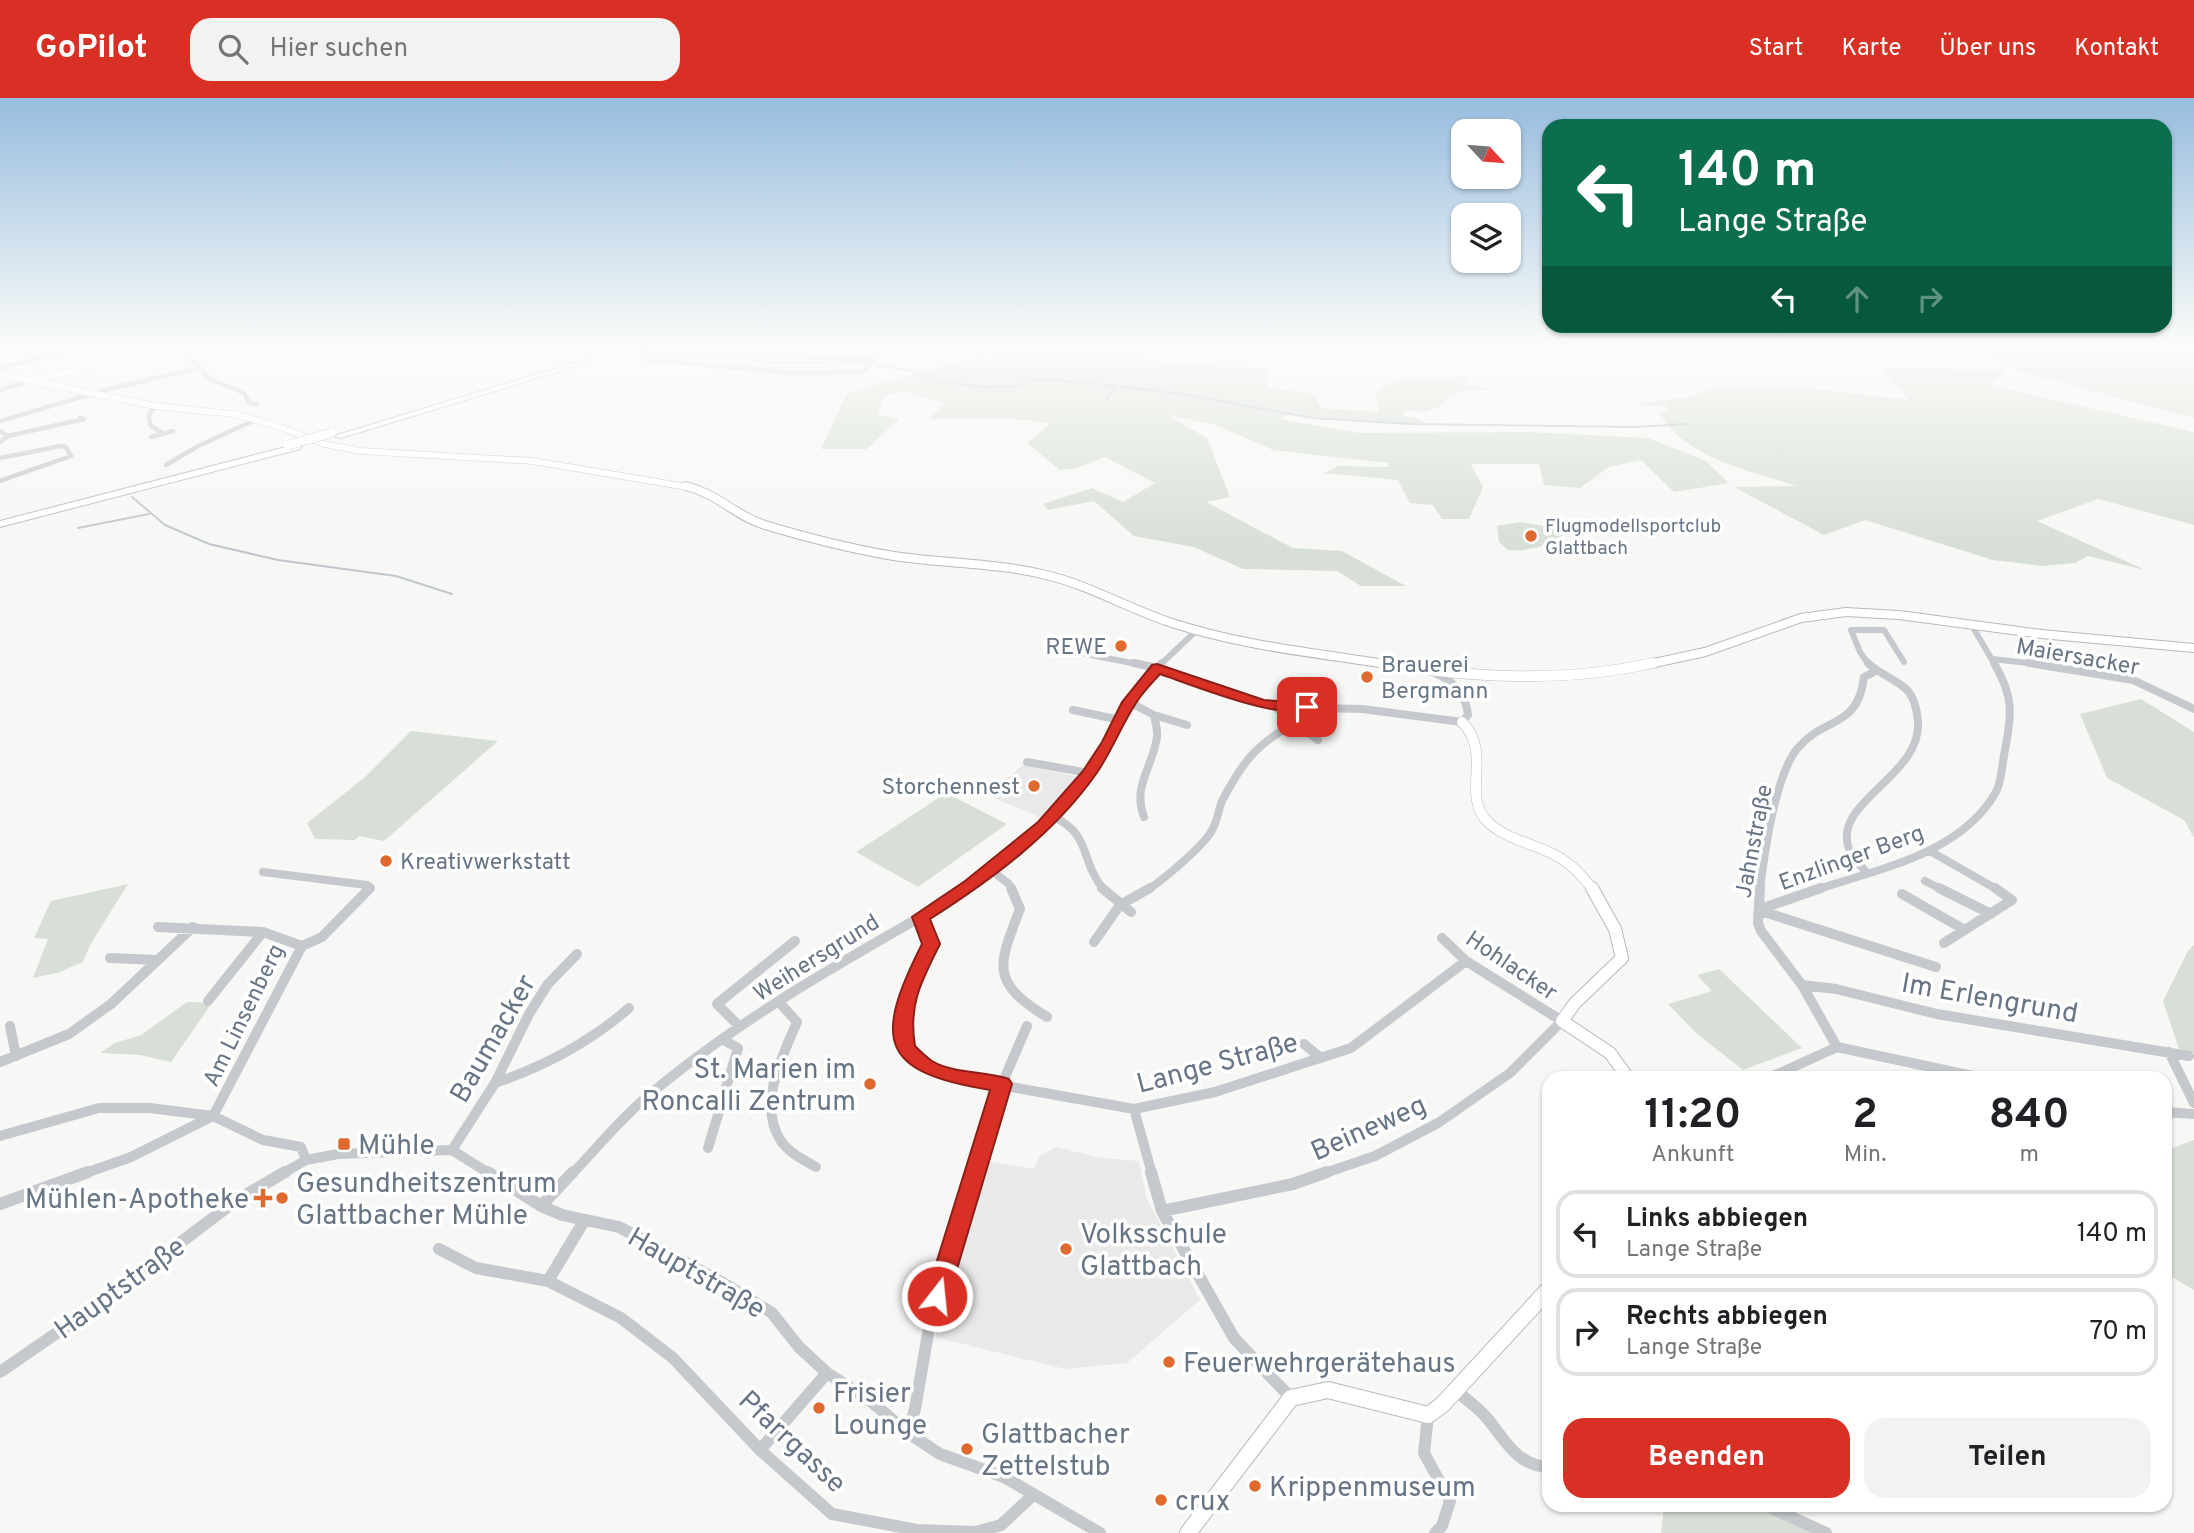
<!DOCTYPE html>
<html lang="de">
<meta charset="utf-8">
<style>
body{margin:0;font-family:Overpass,sans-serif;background:#f2f2f2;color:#202124;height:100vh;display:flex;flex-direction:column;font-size:26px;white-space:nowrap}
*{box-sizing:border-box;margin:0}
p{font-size:23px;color:#757577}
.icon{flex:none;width:38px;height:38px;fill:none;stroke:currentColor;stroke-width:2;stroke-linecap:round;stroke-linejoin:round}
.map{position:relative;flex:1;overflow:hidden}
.side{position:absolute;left:1542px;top:973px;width:630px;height:441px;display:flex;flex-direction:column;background:#fff;border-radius:21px;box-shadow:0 2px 5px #0004}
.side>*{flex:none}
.hud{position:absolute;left:1542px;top:21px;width:630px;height:214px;border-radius:21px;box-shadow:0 2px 5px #0004;background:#0b6e4f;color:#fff;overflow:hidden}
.needle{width:46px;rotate:116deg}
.tools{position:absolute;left:1451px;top:21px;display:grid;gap:14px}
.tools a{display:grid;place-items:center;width:70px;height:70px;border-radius:14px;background:#fff;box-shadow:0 2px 5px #0004;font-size:35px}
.pin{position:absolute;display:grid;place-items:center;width:60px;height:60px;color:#fff;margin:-30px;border-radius:14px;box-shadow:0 4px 10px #0006}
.me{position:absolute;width:77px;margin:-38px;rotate:16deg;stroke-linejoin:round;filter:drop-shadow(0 0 5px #0008)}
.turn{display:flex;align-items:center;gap:24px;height:147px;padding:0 21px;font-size:32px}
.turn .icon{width:91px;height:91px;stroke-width:2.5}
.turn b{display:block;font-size:49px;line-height:60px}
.lanes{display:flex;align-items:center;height:66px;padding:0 21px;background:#0003;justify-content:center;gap:35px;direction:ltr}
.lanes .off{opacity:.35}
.eta{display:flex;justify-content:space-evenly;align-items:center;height:119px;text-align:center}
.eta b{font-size:42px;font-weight:700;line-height:49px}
.button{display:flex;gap:14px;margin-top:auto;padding:14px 21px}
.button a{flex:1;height:80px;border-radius:21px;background:#d93025;color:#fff;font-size:28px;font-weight:700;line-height:80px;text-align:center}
.button a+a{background:#f2f2f2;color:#202124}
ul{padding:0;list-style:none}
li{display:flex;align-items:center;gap:21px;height:88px;margin:0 14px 10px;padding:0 7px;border:4px solid #e0e0e0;border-radius:21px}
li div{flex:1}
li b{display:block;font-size:26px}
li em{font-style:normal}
header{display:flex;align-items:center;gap:42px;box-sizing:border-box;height:98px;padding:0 35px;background:#d93025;color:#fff}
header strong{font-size:33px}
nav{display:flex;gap:38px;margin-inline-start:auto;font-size:24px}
.search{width:490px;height:63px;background:#f2f2f2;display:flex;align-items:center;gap:18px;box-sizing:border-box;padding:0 24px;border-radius:21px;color:#757577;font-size:26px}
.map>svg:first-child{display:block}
</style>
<header>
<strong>GoPilot</strong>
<div class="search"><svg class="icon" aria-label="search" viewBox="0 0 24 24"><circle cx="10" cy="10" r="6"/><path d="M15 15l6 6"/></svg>Hier suchen</div>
<nav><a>Start</a><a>Karte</a><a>Über uns</a><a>Kontakt</a></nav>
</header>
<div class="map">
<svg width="2194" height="1435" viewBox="0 0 2194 1435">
<rect width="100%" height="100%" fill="#f7f8f5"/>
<path fill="#e8e9e8" d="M1023 667 1038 670 1079 679 1041 720 987 697Z
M1056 1049 1101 1060 1139 1063 1147 1101 1200 1202 1127 1265 1065 1271 935 1239 983 1062 1034 1071 1040 1058Z"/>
<path fill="#d8dfd6" d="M987 248H1018L1011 250 1018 260 1097 248H1137L1147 260 1161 266 1265 270 1269 290 1314 296 1321 310 1379 314 1375 294 1402 279H1470L1461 287 1497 291 1465 293 1448 299 1441 308 1425 314 1405 312 1403 318 1420 321 1425 326 1288 317 1279 321 1360 335 1528 334 1648 340 1706 363 1729 385 1674 394 1641 362 1609 369 1580 390 1544 387 1539 366H1471L1483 389 1469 421H1442L1433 407 1410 405 1398 382 1324 375 1339 368 1389 369 1388 365 1273 352 1216 327 1167 317 1207 340 1230 399 1206 404 1293 450 1342 453 1406 488H1361L1337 473 1243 471 1194 449 1134 438 1094 403 1048 412 1043 406 1092 390 1123 404 1155 385 1105 359 1077 370 1060 372 1027 345 1051 325 1014 321H928L945 305 902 293 884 298 878 317 900 320 867 351H821L847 295 980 258 991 265 1000 263Z
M1919 248H2194V320L2025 275 1980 252 1913 250Z
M1881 270 2008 272 1989 287 2194 334V427L2098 401 2037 423 2145 472 2088 458 2075 465 2042 468 1993 462 1865 422 1824 437 1734 389 1796 388C1749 372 1685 361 1659 314L1668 313 1666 308 1631 307 1684 300 1719 289 1806 290 1909 302Z
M1521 424 1561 431 1565 434C1556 447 1524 454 1508 452L1499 444 1497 428Z
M2141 601 2194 634V740L2184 722 2107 680 2080 616Z
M411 633 498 643 384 743 359 738 355 742 315 741 307 725 364 680Z
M946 695 1007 726 918 789 856 754Z
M128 786 90 847 83 864 57 875 33 880 48 841 34 840 51 803Z
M2194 847V955L2179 951 2163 903 2188 853Z
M1719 871 1802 950 1743 972 1696 935 1668 906 1712 893 1697 877Z
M187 904 212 905 171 964 140 957 100 955 115 945 141 937Z
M2194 1042V1192L2165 1175V1053Z
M1664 1407H1752L1813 1435H1661Z"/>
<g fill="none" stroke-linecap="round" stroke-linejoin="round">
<path stroke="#bfc7cc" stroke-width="2" d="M600 248 617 251
M631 253 644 254
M651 255 725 257 771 265H864L912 273 941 284 986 289 1020 288 1031 281 1070 283 1176 295 1313 320 1411 326 1632 329 1689 326
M1107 301 1114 290
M132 399 165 427 209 446 278 462 396 478 452 496
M78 430 149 416"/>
<g stroke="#b5babf" stroke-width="7">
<path id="secondary-far4" d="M0 277 155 308 234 316 280 329 324 346 361 353 533 363 693 390
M32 283 167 248"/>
</g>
<g stroke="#b5babf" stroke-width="10">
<path id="secondary-far3" d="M686 388C721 397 733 417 765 427 805 439 848 450 888 457 940 466 995 464 1046 477 1089 487 1127 510 1169 524 1241 548 1318 555 1392 567
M1645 567 1705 554 1801 520 1846 514 1899 517 2041 536 2194 550"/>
</g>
<g stroke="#b5babf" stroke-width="11">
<path id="secondary-far2" d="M1381 565C1472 580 1563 585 1653 565
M1462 624C1492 654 1463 694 1485 721 1502 740 1531 745 1553 756 1570 764 1582 777 1593 792"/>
</g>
<g stroke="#b5babf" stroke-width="14">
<path id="secondary-far1" d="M1592 790 1615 831 1622 860 1575 905 1562 923 1610 955 1628 980"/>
</g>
<g stroke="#b5babf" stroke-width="18">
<path id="secondary" d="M1188 1435 1291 1300 1328 1292 1428 1317 1442 1307 1549 1191"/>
</g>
<g stroke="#b6b9bc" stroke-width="2">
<path id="highway" d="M593 259 600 261 341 340 334 338Z
M297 346 301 349 300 351 0 429V423Z"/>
</g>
<path stroke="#c5c8cc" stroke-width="4.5" d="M180 248 209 281 244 295 249 305 257 306
M619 248 652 252
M652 252C727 253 801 260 875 262L861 274 794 275 640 261Z
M0 270 85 248
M0 292 29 283
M155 308 149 317 150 327 163 335
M0 323 105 292 199 270
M0 333 8 338 0 344
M8 338 84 321 80 320
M151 339 173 333
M0 360 61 348 66 349 71 358 0 383
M166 367 198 348 257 321"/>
<path stroke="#c5c8cc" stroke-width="6" d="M1971 526 1995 567
M1065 552 1142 567
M1992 561 2044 567
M1160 567 1197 532
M1869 567 1860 554 1851 532H1884L1904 564"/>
<path stroke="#c5c8cc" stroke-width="8" d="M1134 565 1157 570 1275 609 1362 611 1462 624 1468 617C1466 596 1454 583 1435 575
M2029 565 2133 582 2194 611
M1129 604 1154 617C1155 624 1158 632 1157 639 1153 669 1132 688 1144 719
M1275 609 1318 642
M1073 612 1120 622
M1154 617 1187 627
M1027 664 1089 675
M1052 718C1093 737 1079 762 1104 792
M1930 753 1998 792
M991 772 1009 786 1012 792
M263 774 367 787 370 790 368 792
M1867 775C1862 769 1854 761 1850 754 1828 704 1922 680 1918 623 1917 613 1915 601 1908 593 1897 581 1880 577 1868 565
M1925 783 1943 792
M964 792C1010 756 1056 721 1090 673 1106 651 1115 624 1130 603 1139 590 1151 578 1162 565
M1147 792C1162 783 1202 749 1211 734 1217 725 1218 713 1222 703 1243 663 1255 648 1294 625
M1760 792C1764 757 1775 678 1797 651 1824 618 1858 631 1864 579L1876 573
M1816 792C1878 771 1961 756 1996 694 2002 683 2002 665 2005 652 2012 616 2014 599 1994 565"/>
<path stroke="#c5c8cc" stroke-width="10" d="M1011 790 1020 811C998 868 990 884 1047 919
M1102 790 1131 814
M1760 790 1758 825 1761 833 1802 887 1837 949 1769 980
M1939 790 1991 816
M1902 796 1965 832
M1761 813 1936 869
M1758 818 1766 809 1821 790
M921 819 931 846 912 883 901 923 906 951 927 969 967 981 1134 1011 1215 994 1351 950 1466 863
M158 829 263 834 302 848 213 1018
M1094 844 1120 807 1150 790
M1944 845 2012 802 1995 790
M302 848 322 839 370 790
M110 860 158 862
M1802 887 1836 891 1937 916 2189 958
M208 903 263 834
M779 904 797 924C782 959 757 1007 781 1043 789 1055 804 1062 816 1069
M10 928 16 958
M740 929 717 906 795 843
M1304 946 1321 960
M1837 949 1982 980
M2169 954 2194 1005
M0 964 69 936 111 906 193 829
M495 985C545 968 589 945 629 910
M1134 1011 1152 1076
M2165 1014 2194 1016
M0 1038 99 1010H150L213 1018 263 1042 301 1049 306 1062
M708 1050 738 950 722 941
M452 1052 495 985 529 916 548 886 577 856
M83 1076 131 1059 213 1018
M282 1076 306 1062 338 1056 452 1052 490 1076
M572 1076C595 1052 617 1025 642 1003 736 922 845 862 952 801L966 790
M974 1076 1002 986 1027 928
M1322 1076 1375 1058 1438 1025 1510 975 1562 923 1466 863 1442 840"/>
<path stroke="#c5c8cc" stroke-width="12" d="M488 1074 541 1108 562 1117 619 1129 723 1185 772 1215 799 1249 827 1275 867 1300 908 1335 940 1356 1004 1379 1100 1435
M1151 1074 1162 1113 1234 1240 1291 1300
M0 1106 88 1074
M541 1108 573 1074
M1162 1113 1293 1086 1327 1074
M584 1123 548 1183 621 1220 673 1260 760 1352 832 1416 917 1432 976 1434 1001 1427 1032 1398
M439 1151 476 1170 548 1183
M0 1274 106 1201 234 1104 285 1074
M1456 1293C1466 1301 1477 1309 1486 1319 1505 1341 1516 1368 1549 1369
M1428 1317 1424 1355 1450 1403 1442 1428 1435 1435
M908 1335 915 1311 930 1224 974 1074
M760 1352 827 1275
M1765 1407 1826 1435"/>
<use href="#secondary-far4" stroke="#fff" stroke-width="6"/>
<use href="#secondary-far3" stroke="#fff" stroke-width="8"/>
<use href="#secondary-far2" stroke="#fff" stroke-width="10"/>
<use href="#secondary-far1" stroke="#fff" stroke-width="12"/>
<use href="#secondary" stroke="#fff" stroke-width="16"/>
<use href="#highway" fill="#fff" fill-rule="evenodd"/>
<g stroke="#b6b9bc" stroke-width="10" stroke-linecap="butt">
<path id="highway-bridge" d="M596 261 634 248
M288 347 331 335"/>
</g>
<use href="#highway-bridge" stroke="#fff" stroke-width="9"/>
</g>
<linearGradient id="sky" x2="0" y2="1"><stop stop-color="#97bcdd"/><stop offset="0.55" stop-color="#fbfcfa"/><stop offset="1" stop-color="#fbfcfa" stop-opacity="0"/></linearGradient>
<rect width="2194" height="449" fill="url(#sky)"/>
<path fill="#d93025" stroke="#8d1f18" stroke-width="2" d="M1157 566 1264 602 1307 605 1314 609C1292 628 1187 585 1160 576 1152 585 1142 595 1136 605 1121 628 1112 653 1096 676 1054 736 991 782 930 821L940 846C922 882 908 906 915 948 920 953 926 959 932 963 954 976 985 973 1009 981L1012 986 949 1198 946 1206 937 1209 929 1206 926 1198 990 992C878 974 874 941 922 846L912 819 965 783 1038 724 1083 673 1102 644 1122 604 1152 567Z"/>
<g fill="#e06a2d" stroke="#fff" stroke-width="2.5">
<circle cx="1531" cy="438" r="7"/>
<circle cx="1121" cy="548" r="7"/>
<circle cx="1367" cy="579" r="7"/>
<circle cx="1034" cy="688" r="7"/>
<circle cx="386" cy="763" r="7"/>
<circle cx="870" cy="986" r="7"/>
<rect x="337" y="1039" width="14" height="14" rx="3.5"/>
<path d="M259.5 1089.5h7v7h7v7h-7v7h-7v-7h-7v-7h7z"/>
<circle cx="282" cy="1100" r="7"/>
<circle cx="1066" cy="1151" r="7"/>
<circle cx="1169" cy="1264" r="7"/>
<circle cx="819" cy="1310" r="7"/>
<circle cx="967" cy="1351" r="7"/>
<circle cx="1255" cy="1388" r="7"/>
<circle cx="1161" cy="1402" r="7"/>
</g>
<g text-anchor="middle" stroke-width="7" stroke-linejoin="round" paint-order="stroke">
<g font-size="19" fill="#677585" stroke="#fff" text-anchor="start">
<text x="1545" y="434">Flugmodellsportclub<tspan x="1545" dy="22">Glattbach</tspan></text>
</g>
<g font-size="23" fill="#677585" stroke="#fff" text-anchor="end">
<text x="1107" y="556">REWE</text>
<text x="1381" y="574" text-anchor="start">Brauerei<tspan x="1381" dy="26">Bergmann</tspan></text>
<text x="1020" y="696">Storchennest</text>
<text x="400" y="771" text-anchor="start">Kreativwerkstatt</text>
</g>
<g font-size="23" fill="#677585" stroke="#fff">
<text transform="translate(2078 558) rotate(10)" y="8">Maiersacker</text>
<text transform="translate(1753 743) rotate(-79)" y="8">Jahnstraße</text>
<text transform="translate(1851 759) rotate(-20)" y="8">Enzlinger Berg</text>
<text transform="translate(816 859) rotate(-32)" y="8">Weihersgrund</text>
<text transform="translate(1512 867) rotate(34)" y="8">Hohlacker</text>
<text transform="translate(243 917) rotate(-64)" y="8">Am Linsenberg</text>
</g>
<g font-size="28" fill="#677585" stroke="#fff">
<text transform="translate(1990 899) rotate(10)" y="10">Im Erlengrund</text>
<text transform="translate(492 940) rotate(-60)" y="10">Baumacker</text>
<text transform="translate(1217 964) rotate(-15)" y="10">Lange Straße</text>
<text transform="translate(1368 1029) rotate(-24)" y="10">Beineweg</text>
<text transform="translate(697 1174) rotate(30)" y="10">Hauptstraße</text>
<text transform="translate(119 1189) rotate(-36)" y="10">Hauptstraße</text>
<text transform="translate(793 1343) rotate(43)" y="10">Pfarrgasse</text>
</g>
<g font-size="28" fill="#677585" stroke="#fff" text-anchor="start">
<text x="856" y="980" text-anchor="end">St. Marien im<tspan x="856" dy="32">Roncalli Zentrum</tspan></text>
<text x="358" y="1056">Mühle</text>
<text x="296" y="1094">Gesundheitszentrum<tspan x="296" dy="32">Glattbacher Mühle</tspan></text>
<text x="249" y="1110" text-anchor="end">Mühlen-Apotheke</text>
<text x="1080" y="1145">Volksschule<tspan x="1080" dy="32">Glattbach</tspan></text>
<text x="1183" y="1274">Feuerwehrgerätehaus</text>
<text x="833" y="1304">Frisier<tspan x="833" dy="32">Lounge</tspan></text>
<text x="981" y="1345">Glattbacher<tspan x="981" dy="32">Zettelstub</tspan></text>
<text x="1269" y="1398">Krippenmuseum</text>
<text x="1175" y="1412">crux</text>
</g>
</g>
</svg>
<div class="tools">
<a><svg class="needle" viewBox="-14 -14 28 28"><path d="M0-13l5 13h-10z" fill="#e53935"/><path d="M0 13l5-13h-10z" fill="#757577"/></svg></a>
<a><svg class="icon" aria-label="layers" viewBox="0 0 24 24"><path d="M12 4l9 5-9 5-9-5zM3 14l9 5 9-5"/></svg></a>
</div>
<div class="pin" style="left:1307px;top:609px;background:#d93025"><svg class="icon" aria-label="arrive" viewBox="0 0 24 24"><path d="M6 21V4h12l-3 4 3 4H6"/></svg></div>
<svg class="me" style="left:937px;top:1198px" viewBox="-20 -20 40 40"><circle r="17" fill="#d93025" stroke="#fff" stroke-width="3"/><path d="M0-11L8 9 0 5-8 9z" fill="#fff"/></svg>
<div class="hud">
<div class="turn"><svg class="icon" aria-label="left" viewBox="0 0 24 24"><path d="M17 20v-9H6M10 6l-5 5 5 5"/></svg><div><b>140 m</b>Lange Straße</div></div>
<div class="lanes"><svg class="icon" aria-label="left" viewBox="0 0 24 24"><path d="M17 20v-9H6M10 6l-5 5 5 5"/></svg><svg class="icon off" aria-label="ahead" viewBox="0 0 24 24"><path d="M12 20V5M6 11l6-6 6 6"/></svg><svg class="icon off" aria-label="right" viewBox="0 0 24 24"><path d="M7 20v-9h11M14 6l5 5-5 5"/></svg></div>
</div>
<section class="side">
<div class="eta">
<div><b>11:20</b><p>Ankunft</p></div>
<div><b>2</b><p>Min.</p></div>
<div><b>840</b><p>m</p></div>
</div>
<ul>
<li><svg class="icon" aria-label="left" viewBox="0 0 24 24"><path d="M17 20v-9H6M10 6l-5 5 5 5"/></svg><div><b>Links abbiegen</b><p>Lange Straße</p></div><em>140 m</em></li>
<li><svg class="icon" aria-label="right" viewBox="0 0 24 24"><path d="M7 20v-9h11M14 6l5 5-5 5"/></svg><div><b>Rechts abbiegen</b><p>Lange Straße</p></div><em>70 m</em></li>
</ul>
<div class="button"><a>Beenden</a><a>Teilen</a></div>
</section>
</div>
